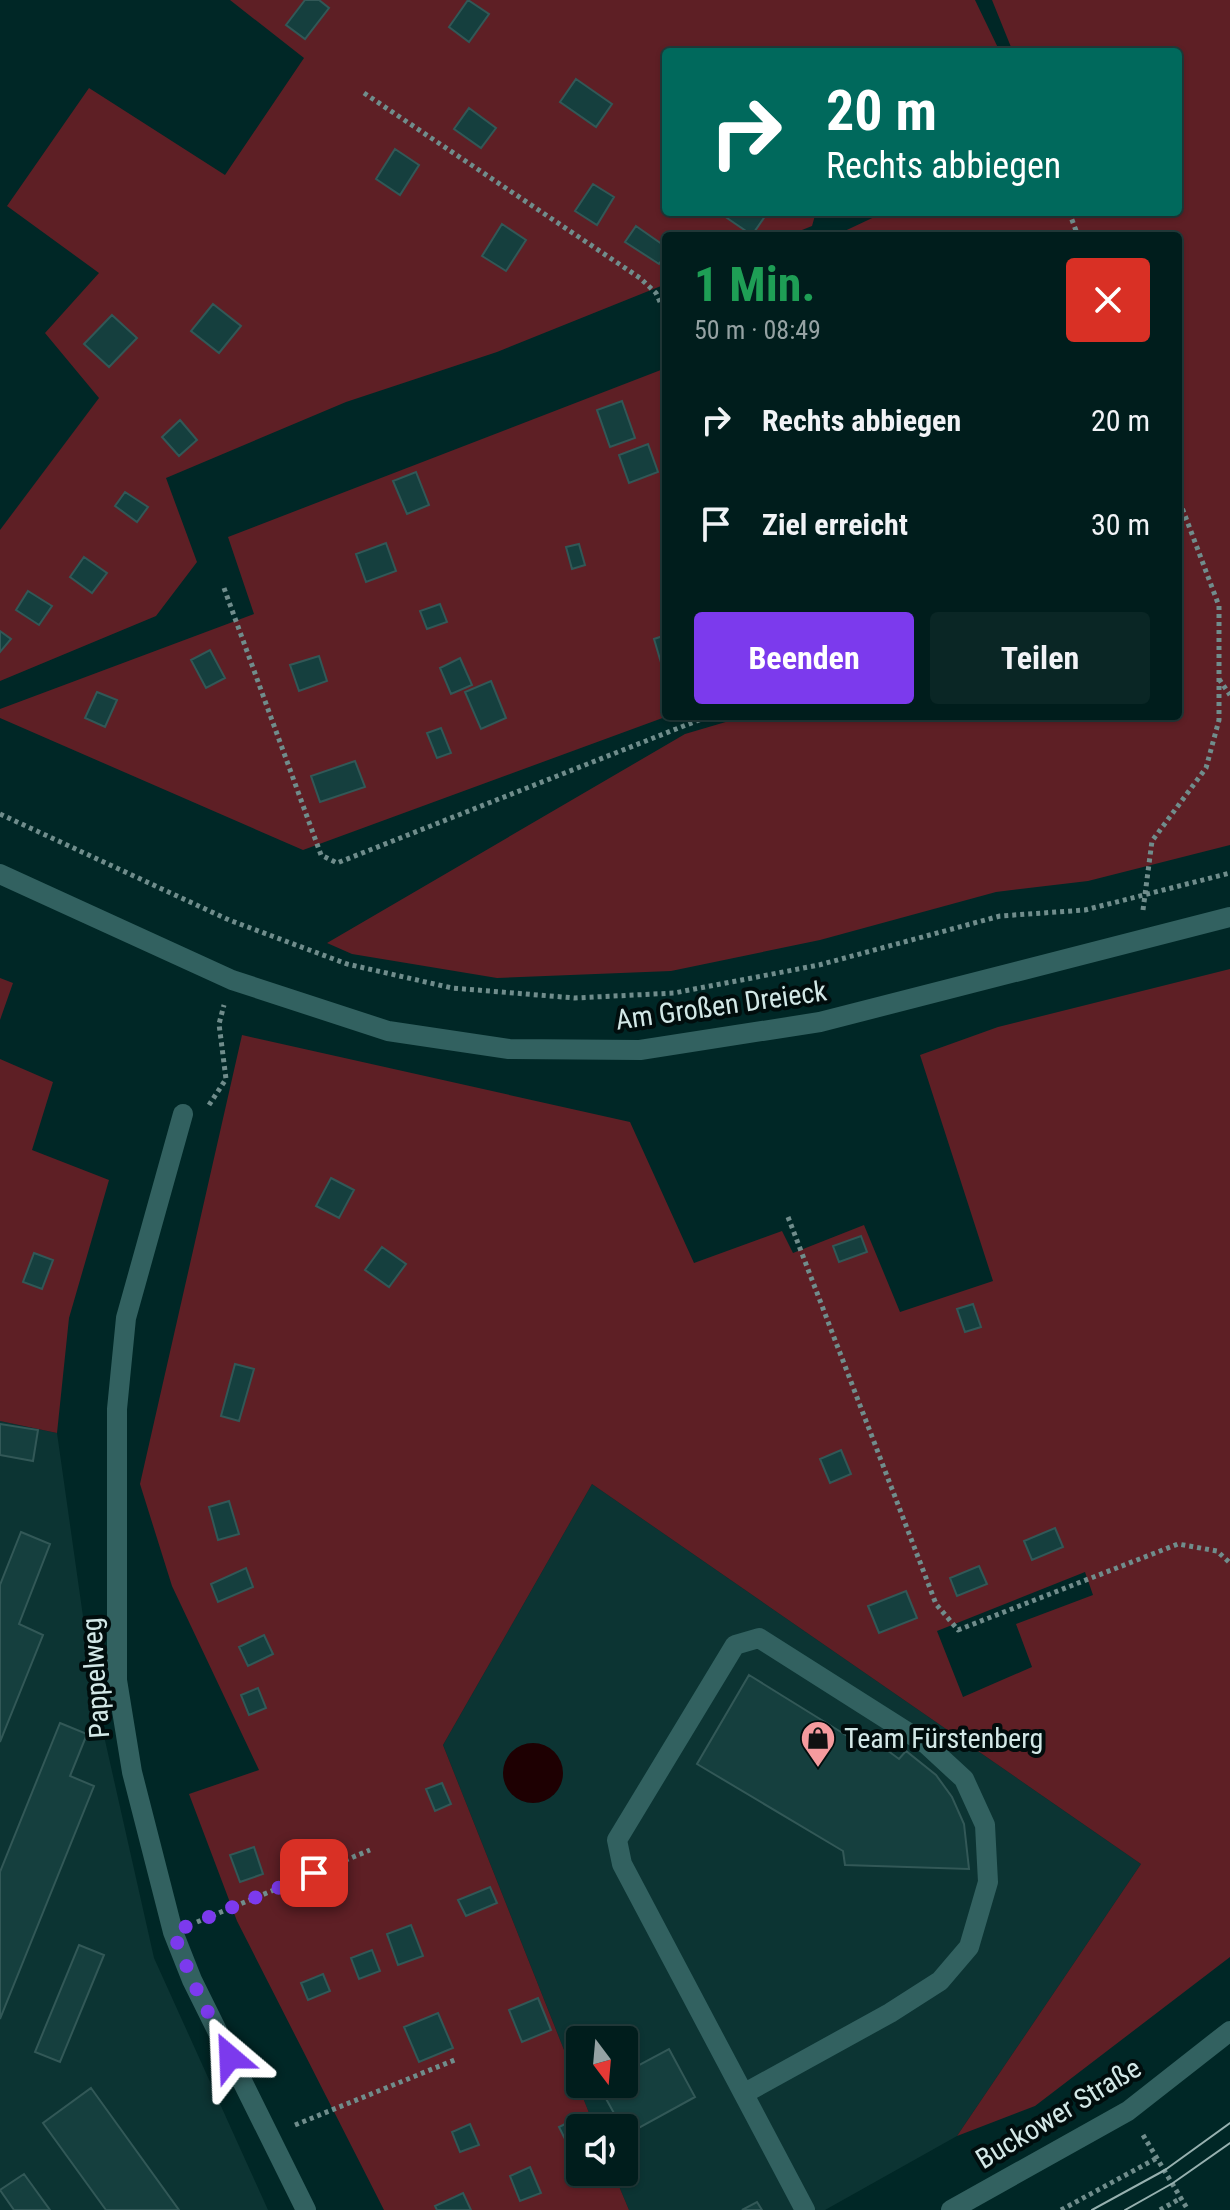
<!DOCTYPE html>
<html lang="de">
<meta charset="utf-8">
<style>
body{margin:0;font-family:"Roboto Condensed",sans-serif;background:#0a2625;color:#f1f3f6;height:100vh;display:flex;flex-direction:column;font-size:30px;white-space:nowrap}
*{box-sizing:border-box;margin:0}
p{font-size:26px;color:#95a2a3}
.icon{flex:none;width:44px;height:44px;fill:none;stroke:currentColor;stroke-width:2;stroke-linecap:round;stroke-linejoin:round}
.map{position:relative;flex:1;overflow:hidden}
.drawer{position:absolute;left:662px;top:232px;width:520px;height:488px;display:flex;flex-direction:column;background:#001d1c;border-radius:8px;box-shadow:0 2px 6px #0004,0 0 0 2px #223b3b}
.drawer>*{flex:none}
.top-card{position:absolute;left:662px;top:48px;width:520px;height:168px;border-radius:8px;box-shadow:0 2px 6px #0004,0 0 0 2px #223b3b;background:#00695c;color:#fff;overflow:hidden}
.needle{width:52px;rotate:164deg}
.fabs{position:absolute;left:566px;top:2026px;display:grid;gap:16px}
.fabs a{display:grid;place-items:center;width:72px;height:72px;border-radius:8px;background:#001d1c;box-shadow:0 2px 6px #0004,0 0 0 2px #223b3b;font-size:40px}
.pin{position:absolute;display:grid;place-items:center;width:68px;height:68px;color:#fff;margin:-34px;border-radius:16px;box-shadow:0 4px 12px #0006}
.me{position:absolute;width:88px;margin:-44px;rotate:334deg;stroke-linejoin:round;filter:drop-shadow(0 0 6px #0008)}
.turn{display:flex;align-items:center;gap:28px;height:168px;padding:0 32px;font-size:36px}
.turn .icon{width:104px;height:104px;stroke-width:2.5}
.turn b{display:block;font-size:56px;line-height:68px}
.round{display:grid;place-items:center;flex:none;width:84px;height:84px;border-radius:8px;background:#0a2625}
.overview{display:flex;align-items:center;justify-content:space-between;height:136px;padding:0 32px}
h1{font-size:48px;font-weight:700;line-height:60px;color:#1e9e55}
.primary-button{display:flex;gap:16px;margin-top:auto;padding:16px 32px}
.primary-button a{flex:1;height:92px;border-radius:8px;background:#7c3aed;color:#fff;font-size:32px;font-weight:700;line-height:92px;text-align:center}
.primary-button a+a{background:#0a2625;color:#f1f3f6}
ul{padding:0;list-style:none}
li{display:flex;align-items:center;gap:24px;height:104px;padding:0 32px}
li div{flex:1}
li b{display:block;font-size:30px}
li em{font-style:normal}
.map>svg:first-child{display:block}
</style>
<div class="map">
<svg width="1230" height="2210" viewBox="0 0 1230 2210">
<rect width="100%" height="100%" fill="#002726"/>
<path fill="#0c3433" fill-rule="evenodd" d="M0 1421 57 1433 93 1687 154 1958 268 2210H0Z
M592 1484 1141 1864 957 2136 825 2210H629L613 2172H624V2128H595L443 1745ZM580 2040H624V2084H580Z"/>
<path fill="#5e1f25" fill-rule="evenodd" d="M230 0H975L1000 52H666V212H816L812 226 787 236H666V284L497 352 346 402 166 478 197 562 156 616 0 681V530L99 398 45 333 99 273 7 206 89 88 225 175 304 58Z
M992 0H1230V845L1088 881 996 892 820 940 671 971 497 978 352 954 327 943 685 734 746 716H1178V236H834L885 212H1178V52H1013Z
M666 368 668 716 303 850 0 718V709L254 614 228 537Z
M1230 969V1957L1035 2106 957 2136 1141 1864 592 1484 443 1745 595 2128H580V2172H613L629 2210H384L237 1921 189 1794 259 1770 172 1586 140 1484 242 1035 630 1122 694 1263 782 1231 793 1253 864 1225 900 1312 993 1281 920 1055 998 1027ZM1085 1572 1093 1595 1016 1624 1032 1667 963 1697 937 1631Z
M0 978 13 983 0 1020Z
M0 1059 53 1082 32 1150 109 1180 69 1318 57 1433 0 1421Z"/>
<path fill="#1e0002" d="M503 1773a30 30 0 1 1 60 0a30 30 0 1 1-60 0Z"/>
<path fill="#153f3e" stroke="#325857" stroke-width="2" d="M305 0H319L329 8 305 39 286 25Z
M468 0 489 14 469 42 449 27Z
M576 79 612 104 596 127 560 102Z
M469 108 496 128 481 148 454 129Z
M395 149 419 165 400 195 376 179Z
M593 184 614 197 597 225 575 211Z
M731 212H768L752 235 727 218Z
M502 224 526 240 506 271 482 256Z
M636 226 666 247V254L659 264 625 242Z
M213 304 241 326 219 353 191 331Z
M112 315 137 338 109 367 84 344Z
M622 401 635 438 610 447 597 410Z
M180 420 197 440 179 456 162 437Z
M648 444 658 472 629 483 619 455Z
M416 472 429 505 407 514 393 481Z
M125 492 148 507 137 522 115 506Z
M386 543 396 571 366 582 356 554Z
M579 544 585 565 572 569 566 547Z
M84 557 107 573 92 593 70 577Z
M28 591 52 606 39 625 16 610Z
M440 604 447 622 427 629 420 611Z
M0 631 11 639 0 652Z
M666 635V665L662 666 654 639Z
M210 650 225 678 206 688 191 660Z
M319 656 327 681 299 691 290 665Z
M460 658 472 685 451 694 440 668Z
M491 681 506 718 481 729 465 692Z
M97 692 117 700 105 727 85 718Z
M441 728 451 753 437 758 427 733Z
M355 761 365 787 320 802 311 776Z
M331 1178 354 1190 339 1218 316 1206Z
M861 1236 867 1252 839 1262 833 1246Z
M382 1247 406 1264 389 1287 365 1270Z
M34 1253 53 1260 42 1289 23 1282Z
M973 1304 981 1327 965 1332 957 1309Z
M235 1364 254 1369 239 1421 221 1416Z
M0 1424 38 1430 33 1461 0 1455Z
M841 1450 851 1474 830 1483 820 1459Z
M229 1501 239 1534 218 1540 209 1507Z
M1055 1528 1063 1547 1032 1560 1024 1541Z
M21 1532 50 1544 19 1624 43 1635 0 1742V1585Z
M979 1566 987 1584 957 1596 950 1578Z
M246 1568 253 1587 218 1602 211 1584Z
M906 1591 917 1618 879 1633 868 1606Z
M264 1635 273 1654 248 1666 239 1647Z
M749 1675 870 1750 876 1742 899 1759 906 1751 936 1775 952 1797 964 1824 969 1869 845 1865 843 1851 697 1764Z
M258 1688 266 1708 249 1715 241 1695Z
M60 1723 87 1734 70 1776 94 1786 0 2019V1872Z
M442 1783 451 1804 435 1811 426 1789Z
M254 1847 263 1874 240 1882 230 1855Z
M490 1887 497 1903 466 1916 458 1900Z
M411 1925 423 1956 398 1965 387 1934Z
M79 1945 104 1955 60 2062 35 2052Z
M372 1950 380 1971 359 1979 351 1958Z
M323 1974 330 1991 308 2000 301 1983Z
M538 1998 551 2030 522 2042 509 2010Z
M438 2013 453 2048 419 2062 404 2027Z
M669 2049 695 2097 626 2135 599 2086 624 2084V2073Z
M91 2088 179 2210H106L43 2123Z
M583 2115 589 2127 580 2128V2132L565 2139 559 2127Z
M470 2124 479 2145 460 2152 452 2132Z
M530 2167 541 2193 520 2201 510 2176Z
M24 2174 50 2210H14L0 2190Z
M463 2193 471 2210H437L435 2206Z
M757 2202 762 2210H742Z"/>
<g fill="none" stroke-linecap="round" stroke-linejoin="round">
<path stroke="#708d8c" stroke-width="5" stroke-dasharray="4 4" stroke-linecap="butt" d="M364 93 640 278 656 293 661 304
M1069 212 1078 236
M224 588 321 855 337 863 709 716
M1219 679 1230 695
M0 814 229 920 347 964 452 988 575 998 674 993 819 965 1000 916 1085 910 1230 873
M1143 910 1152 841 1206 768 1219 720V606L1178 497
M209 1105 226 1079 219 1024 224 1005
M788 1217 936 1604 958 1630 1178 1544 1217 1551 1230 1563
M197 1922 370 1850
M295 2125 457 2059
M1143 2135 1188 2210
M1061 2210 1157 2158
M1160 2210 1181 2198"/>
<path stroke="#326160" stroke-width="20" d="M0 874 232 980 388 1031 509 1049 640 1050 820 1022 1230 917
M183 1114 126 1318 117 1409V1680L132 1772 173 1932 192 1980 306 2210
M745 2093 890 2013 940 1981 969 1947 988 1882 985 1825 964 1779 926 1744 759 1638 735 1645 617 1840 622 1864 805 2210
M951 2210 1128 2111 1230 2031"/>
<path stroke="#97b1b0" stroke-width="2" d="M1092 2210 1165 2170 1230 2123
M1125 2210 1173 2183 1230 2143"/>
</g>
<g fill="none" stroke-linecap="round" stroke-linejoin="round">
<path stroke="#7c3aed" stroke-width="14" stroke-dasharray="0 25.2" d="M230 2057 192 1980 173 1932 314 1873"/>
</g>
<defs>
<g id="shop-pin" transform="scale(1.8)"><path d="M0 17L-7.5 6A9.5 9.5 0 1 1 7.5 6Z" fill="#f59b9e" stroke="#010d0d"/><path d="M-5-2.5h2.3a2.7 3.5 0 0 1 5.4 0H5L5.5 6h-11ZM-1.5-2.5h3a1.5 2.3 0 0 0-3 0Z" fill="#111"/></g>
</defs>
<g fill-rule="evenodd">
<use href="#shop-pin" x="818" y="1738"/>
</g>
<g text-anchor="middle" stroke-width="8" stroke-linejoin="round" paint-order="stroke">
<g font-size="28" fill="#d3e8e7" stroke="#010d0d">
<text transform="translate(721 1005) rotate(-8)" y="10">Am Großen Dreieck</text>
<text transform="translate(95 1678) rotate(-94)" y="10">Pappelweg</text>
<text transform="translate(1058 2113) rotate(-31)" y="10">Buckower Straße</text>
</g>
<g font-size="28" fill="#d3e8e7" stroke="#010d0d" text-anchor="start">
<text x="844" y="1748">Team Fürstenberg</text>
</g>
</g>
</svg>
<div class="fabs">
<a><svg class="needle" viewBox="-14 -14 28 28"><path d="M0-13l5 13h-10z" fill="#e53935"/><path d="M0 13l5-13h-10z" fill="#95a2a3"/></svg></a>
<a><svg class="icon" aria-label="sound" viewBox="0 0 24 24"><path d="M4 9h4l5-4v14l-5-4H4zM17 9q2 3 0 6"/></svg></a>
</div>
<div class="pin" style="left:314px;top:1873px;background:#d93025"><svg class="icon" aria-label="arrive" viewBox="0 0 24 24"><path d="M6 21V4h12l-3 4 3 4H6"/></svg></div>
<svg class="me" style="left:230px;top:2057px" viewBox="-20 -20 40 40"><path d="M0-17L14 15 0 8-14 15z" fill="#7c3aed" stroke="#fff" stroke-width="4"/></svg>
<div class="top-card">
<div class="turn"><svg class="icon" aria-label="right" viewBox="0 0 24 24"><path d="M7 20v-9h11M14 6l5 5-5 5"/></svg><div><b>20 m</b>Rechts abbiegen</div></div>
</div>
<section class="drawer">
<div class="overview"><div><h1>1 Min.</h1><p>50 m · 08:49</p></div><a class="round" style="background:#d93025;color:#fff"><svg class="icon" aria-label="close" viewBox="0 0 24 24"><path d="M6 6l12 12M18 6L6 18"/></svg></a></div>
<ul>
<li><svg class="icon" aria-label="right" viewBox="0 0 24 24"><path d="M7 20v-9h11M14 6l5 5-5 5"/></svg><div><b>Rechts abbiegen</b></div><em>20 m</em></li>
<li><svg class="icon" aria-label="arrive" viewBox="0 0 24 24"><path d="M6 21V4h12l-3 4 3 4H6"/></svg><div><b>Ziel erreicht</b></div><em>30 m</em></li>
</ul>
<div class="primary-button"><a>Beenden</a><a>Teilen</a></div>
</section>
</div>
